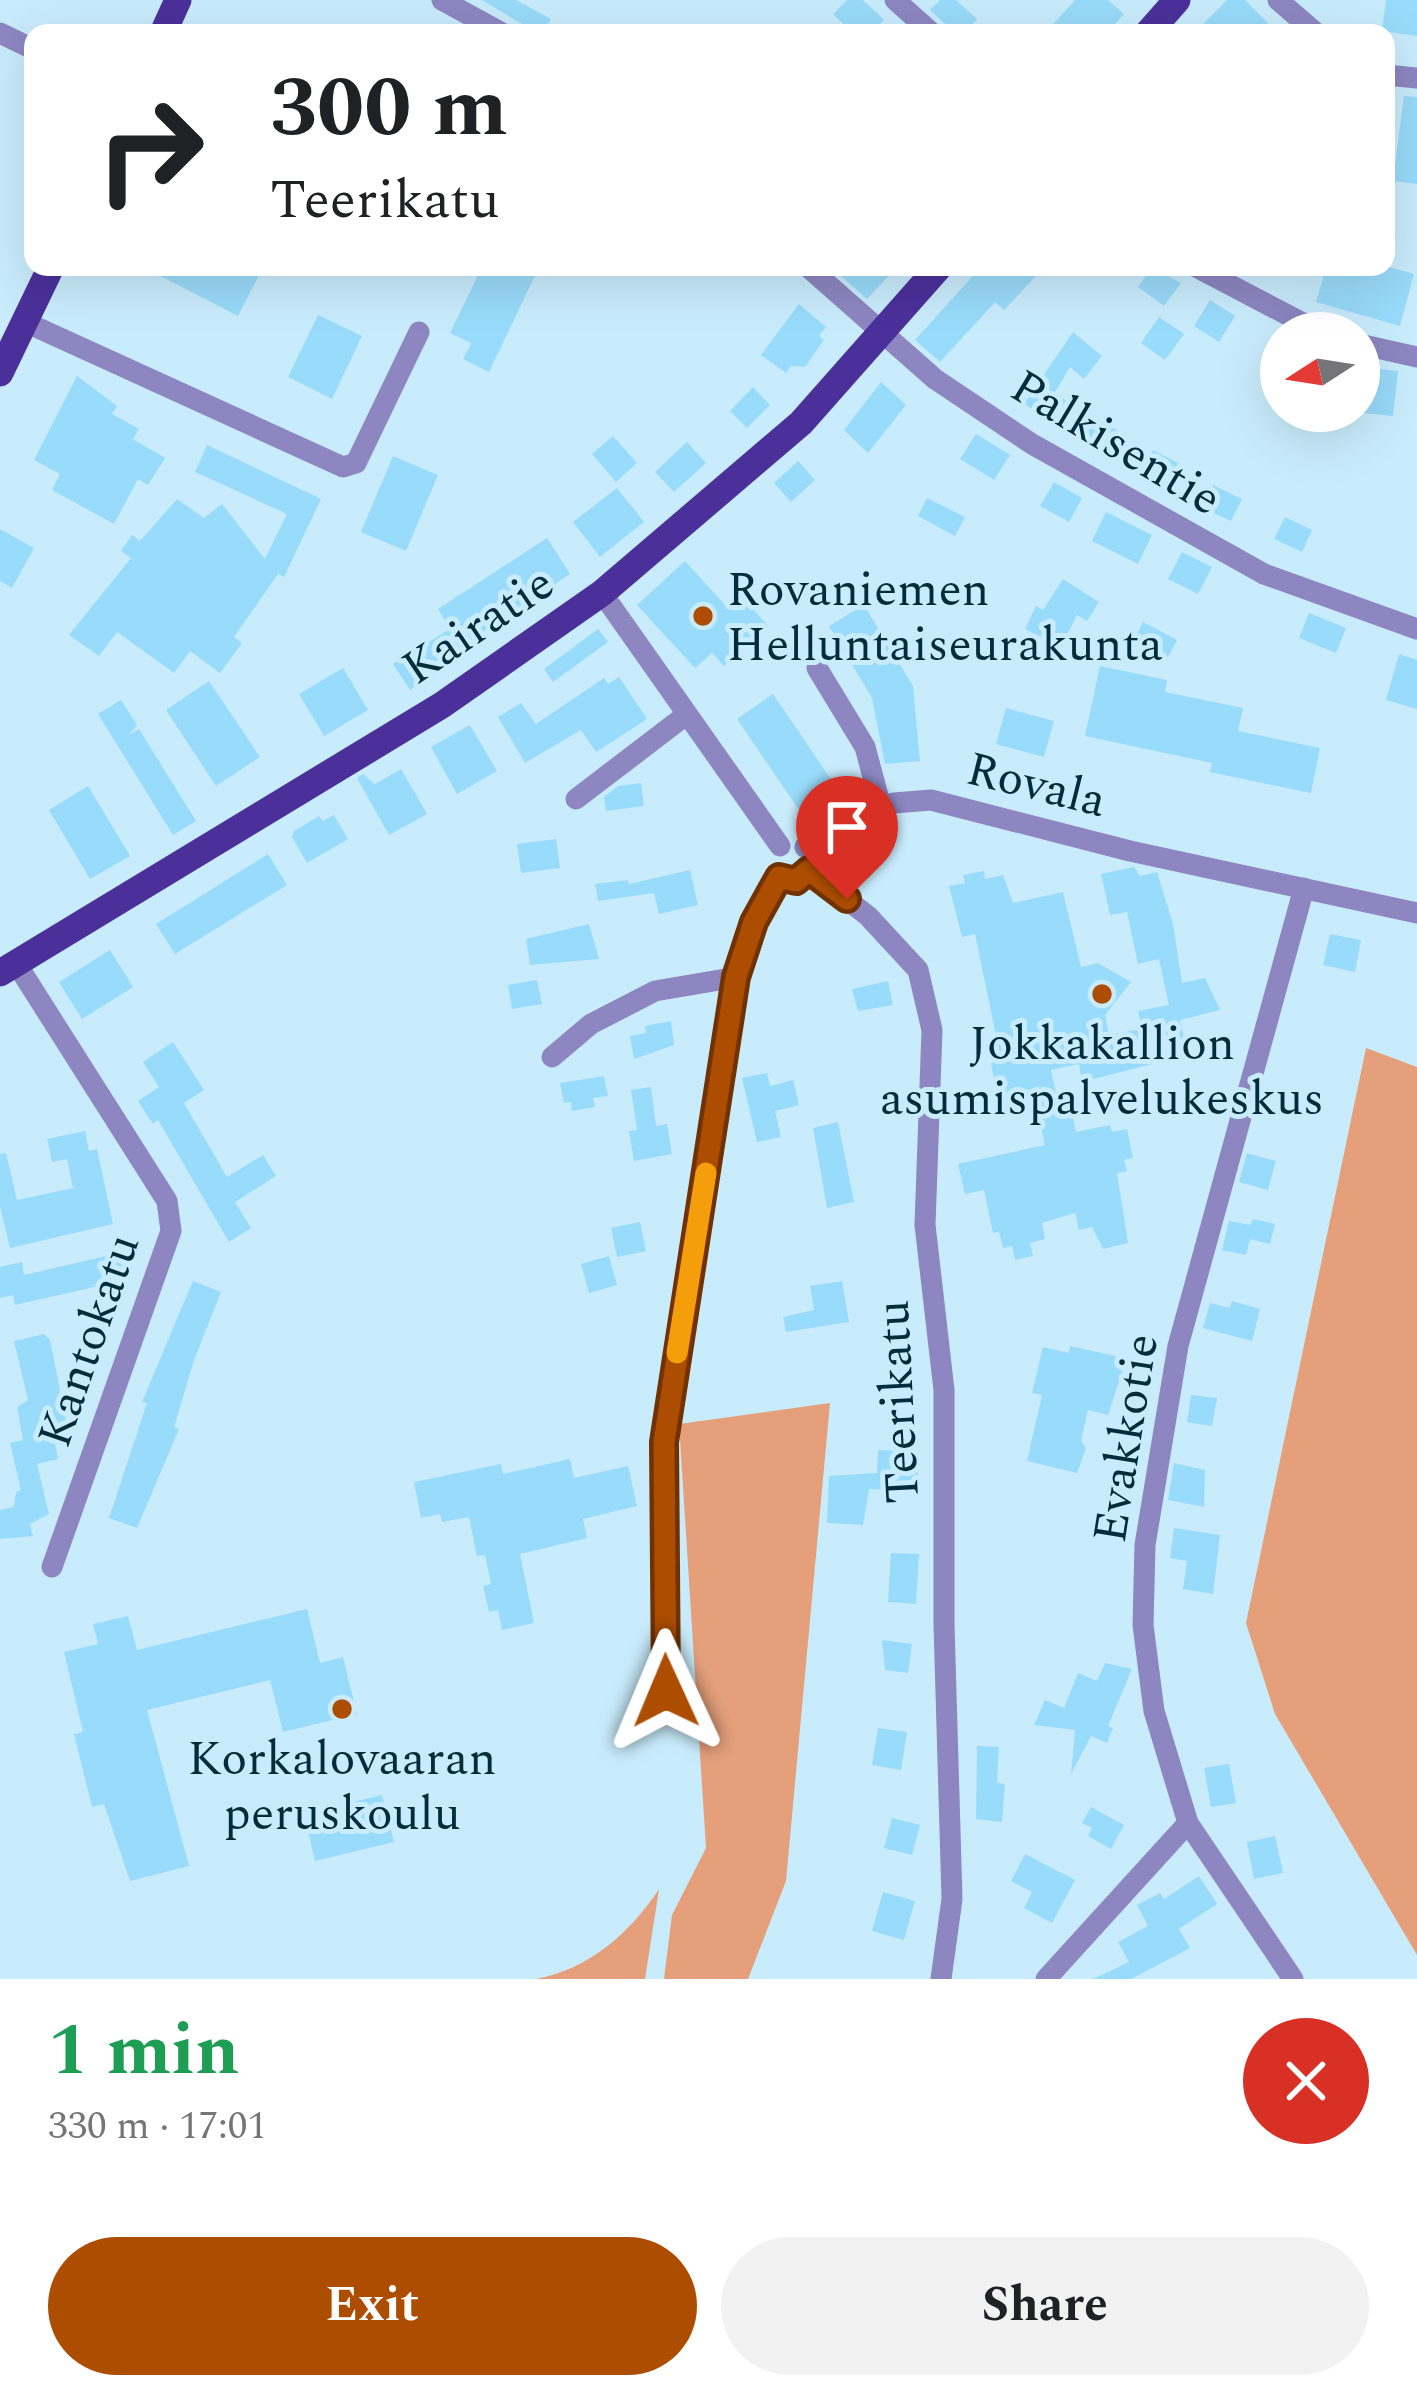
<!DOCTYPE html>
<meta charset="utf-8">
<style>
body{margin:0;font-family:Spectral,serif;background:#f2f2f2;color:#202124;height:100vh;display:flex;flex-direction:column;font-size:45px;white-space:nowrap}
*{box-sizing:border-box;margin:0}
p{font-size:39px;color:#757577}
.icon{flex:none;width:66px;height:66px;fill:none;stroke:currentColor;stroke-width:2;stroke-linecap:round;stroke-linejoin:round}
.map{position:relative;height:1979px;overflow:hidden}
.drawer{display:flex;flex-direction:column;background:#fff;flex:1}
.drawer>*{flex:none}
.guide{position:absolute;left:24px;top:24px;width:1371px;height:252px;border-radius:24px;box-shadow:0 12px 48px #0002;background:#fff;color:#202124;overflow:hidden}
.needle{width:78px;rotate:258deg}
.controls{position:absolute;left:1260px;top:312px;display:grid;gap:24px}
.controls a{display:grid;place-items:center;width:120px;height:120px;border-radius:50%;background:#fff;box-shadow:0 12px 48px #0002;font-size:60px}
.pin{position:absolute;display:grid;place-items:center;width:102px;height:102px;color:#fff;margin:-123px -51px;border-radius:50% 50% 50% 0;rotate:-45deg;box-shadow:0 0 12px #0007}
.pin .icon{rotate:45deg}
.me{position:absolute;width:132px;margin:-66px;rotate:359deg;stroke-linejoin:round;filter:drop-shadow(0 0 9px #0008)}
.turn{display:flex;align-items:center;gap:42px;height:252px;padding:0 48px;font-size:54px}
.turn .icon{width:156px;height:156px;stroke-width:2.5}
.turn b{display:block;font-size:84px;line-height:102px}
.round{display:grid;place-items:center;flex:none;width:126px;height:126px;border-radius:63px;background:#f2f2f2}
.overview{display:flex;align-items:center;justify-content:space-between;height:204px;padding:0 48px}
h1{font-size:72px;font-weight:700;line-height:90px;color:#1e9e55}
.button{display:flex;gap:24px;margin-top:auto;padding:24px 48px}
.button a{flex:1;height:138px;border-radius:72px;background:#ad4d01;color:#fff;font-size:48px;font-weight:700;line-height:138px;text-align:center}
.button a+a{background:#f2f2f2;color:#202124}
.map>svg:first-child{display:block}
</style>
<div class="map">
<svg width="1417" height="1979" viewBox="0 0 1417 1979">
<rect width="100%" height="100%" fill="#c9ecfc"/>
<path fill="#e5a07b" d="M1366 1048 1417 1067V1955L1275 1714 1246 1623Z
M830 1403 786 1881 748 1979H664L672 1915 706 1848 679 1424Z
M659 1889 645 1979H536C589 1969 630 1933 659 1889Z"/>
<path fill="#99dbfa" d="M482 0H516L551 19 543 33H537Z
M847 0H863L884 20 872 33H853L833 14Z
M940 0H956L977 19 964 33H955L930 10Z
M1075 0H1108L1124 14 1107 33H1045Z
M1227 0H1245L1278 33H1194Z
M1386 0H1417V36L1382 31Z
M1404 96 1417 97V184L1393 181Z
M143 267H263L238 316Z
M482 267H539L489 372 463 359 471 343 450 333Z
M831 267H897L867 299Z
M981 267H1027L1036 276 1004 310 995 302 940 362 915 340Z
M1152 267 1181 283 1164 306 1138 287Z
M1326 267H1389L1414 274 1400 326 1316 302Z
M1210 300 1235 316 1219 342 1194 326Z
M799 304 826 327 819 336 824 340 805 367 791 366 786 373 761 355Z
M318 315 362 336 332 399 288 377Z
M1159 317 1184 334 1165 360 1141 343Z
M1073 332 1102 356 1084 379 1070 367 1054 394 1067 401 1054 422 1024 404Z
M1370 368 1398 371 1393 416 1364 413Z
M77 376 117 406 112 414 139 429 133 439 165 458 148 485 138 479 114 524 52 490 60 474 34 460Z
M881 382 906 405 868 453 844 430Z
M753 387 770 405 747 428 730 411Z
M1091 415 1120 432 1109 451 1080 436Z
M976 434 1010 455 994 480 960 459Z
M613 436 637 463 616 482 592 454Z
M687 442 706 463 674 492 655 472Z
M207 445 321 499 284 577 278 574 234 637 242 643 220 673 190 651 174 673 117 632 99 656 69 635 131 558 121 551 132 535 140 541 177 499 204 518 222 504 265 559 287 514 195 472Z
M1153 450 1178 463 1167 485 1140 472Z
M393 456 438 475 406 551 361 532Z
M798 461 815 480 791 502 774 483Z
M1054 482 1082 498 1069 522 1040 506Z
M1213 485 1242 499 1231 521 1202 508Z
M617 488 644 522 600 557 573 522Z
M927 498 965 517 955 536 918 516Z
M1106 512 1152 535 1138 564 1092 541Z
M1285 517 1312 530 1302 552 1274 539Z
M0 529 34 548 12 588 0 581Z
M547 538 570 574 440 661 444 669 410 690 393 664 450 629 438 609Z
M1182 552 1212 567 1198 594 1168 579Z
M685 561 725 605 739 593 768 626 724 666 712 653 695 668 637 605Z
M1063 579 1099 602 1087 621 1077 615 1061 647 1025 629 1036 606 1043 610Z
M864 605 913 686 920 761 885 764 872 698 829 626Z
M1309 613 1346 628 1336 653 1299 638Z
M1143 622 1177 640 1167 659 1133 642Z
M598 629 608 642 553 682 544 669Z
M1399 654 1417 660V709L1386 700Z
M1100 666 1167 680 1165 692 1243 708 1238 731 1320 748 1311 793 1210 772 1212 763 1085 736Z
M343 668 368 710 324 736 299 694Z
M619 677 647 719 596 752 581 730 525 763 498 717 521 703 536 724 604 678 608 684Z
M209 681 260 757 216 786 166 710Z
M773 694 835 785 799 810 737 719Z
M121 700 137 725 129 735 139 729 196 821 173 835 98 714Z
M1006 708 1054 721 1044 757 996 744Z
M470 725 497 771 457 794 431 747Z
M401 769 427 814 389 835 357 778 363 774 375 784Z
M641 783 644 806 606 811 604 797 618 786Z
M88 786 130 856 90 879 49 810Z
M334 815 348 839 307 863 292 837 294 831 319 816 323 821Z
M556 839 560 868 521 873 517 844Z
M268 854 287 885 175 954 156 924Z
M1134 867 1140 876 1157 872 1173 924 1182 983 1205 978 1220 1010 1180 1020 1184 1039 1149 1047 1152 1064 1082 1082 1079 1064 1051 1070 1058 1103 1070 1105 1076 1132 1110 1125 1112 1132 1127 1129 1133 1158 1124 1160 1127 1171 1117 1173 1128 1243 1103 1249 1092 1227 1079 1230 1075 1213 1042 1223 1045 1239 1030 1243 1033 1256 1015 1260 1012 1246 1003 1248 999 1232 993 1233 984 1190 965 1194 958 1164 1045 1145 1037 1112 1000 1114 991 1063 1001 1060 975 934 962 937 949 886 965 883 963 875 984 871 985 879 1003 875 1013 903 1063 892 1081 967 1098 963 1131 982 1105 1015 1109 1035 1142 1029 1138 1011 1169 1005 1159 959 1138 964 1127 912 1110 915 1101 874Z
M690 870 698 905 659 914 654 893 598 901 595 884 628 880 629 884Z
M589 924 599 959 530 965 526 939Z
M1330 934 1361 940 1355 972 1323 965Z
M110 950 133 987 82 1019 59 982Z
M537 980 542 1004 512 1009 508 985Z
M888 981 893 1005 858 1011 852 989Z
M671 1021 674 1045 634 1059 630 1036 646 1033 645 1026Z
M173 1042 204 1090 184 1103 227 1177 263 1155 276 1176 235 1202 251 1228 229 1242 158 1120 153 1124 138 1101 159 1087 143 1062Z
M767 1073 770 1086 793 1080 799 1105 775 1111 781 1137 757 1142 742 1078Z
M604 1076 608 1096 593 1098 595 1107 572 1111 571 1102 564 1103 560 1083Z
M651 1087 656 1126 667 1124 672 1154 634 1161 629 1131 637 1130 631 1090Z
M838 1122 854 1202 827 1208 813 1128Z
M85 1131 89 1151 97 1149 113 1224 10 1248 0 1207V1154L6 1153 17 1200 73 1188 67 1159 52 1162 47 1139Z
M1247 1153 1276 1161 1268 1190 1239 1182Z
M1253 1219 1275 1224 1270 1244 1250 1239 1246 1255 1222 1250 1229 1221 1250 1225Z
M640 1222 646 1251 617 1257 611 1228Z
M119 1253 125 1280 15 1305 13 1295 0 1298V1267L22 1262 24 1275Z
M609 1256 617 1285 589 1293 581 1264Z
M193 1281 221 1292 194 1360 174 1427 179 1429 137 1528 109 1518 147 1403 142 1402Z
M842 1281 849 1322 786 1332 783 1317 814 1310 810 1286Z
M1232 1301 1260 1309 1252 1341 1203 1328 1210 1303 1230 1308Z
M44 1334 50 1340 70 1440 55 1443 58 1459 37 1464 49 1514 30 1524 33 1536 0 1539V1510L14 1507 16 1492 21 1490 10 1443 23 1440 17 1407 28 1400 14 1341Z
M1070 1346 1120 1357 1117 1368 1123 1369 1108 1415 1088 1410 1081 1441 1086 1448 1077 1473 1027 1461 1042 1395 1032 1393 1043 1347 1069 1353Z
M1191 1395 1217 1398 1212 1426 1187 1422Z
M878 1450 919 1452 917 1491 869 1489 863 1525 827 1523 829 1476 877 1473Z
M570 1459 574 1478 628 1466 637 1506 583 1519 587 1538 520 1554 534 1623 502 1630 498 1610 489 1612 483 1586 491 1584 485 1555 477 1556 469 1517 442 1522 440 1514 421 1518 414 1482 501 1464 503 1474Z
M1174 1463 1205 1470 1204 1507 1168 1500Z
M1174 1528 1220 1535 1213 1594 1183 1589 1187 1561 1170 1558Z
M891 1553 919 1554 916 1604 888 1602Z
M307 1609 320 1663 343 1657 357 1714 283 1732 270 1680 147 1710 189 1866 130 1881 104 1804 92 1807 74 1734 83 1732 64 1652 98 1644 93 1624 128 1616 137 1650Z
M882 1640 912 1644 908 1673 885 1670Z
M1105 1663 1132 1669 1108 1726 1113 1728 1107 1743 1091 1736 1071 1774 1075 1730 1034 1725 1045 1700 1064 1708 1078 1673 1097 1681Z
M878 1728 907 1732 901 1770 872 1765Z
M977 1746 999 1747 997 1783 1005 1784 1002 1822 976 1819Z
M1229 1764 1236 1803 1211 1807 1204 1768Z
M382 1795 394 1842 315 1861 304 1814Z
M1091 1807 1124 1825 1111 1849 1088 1836 1092 1828 1082 1823Z
M892 1818 920 1825 912 1855 884 1848Z
M1275 1836 1283 1873 1254 1879 1247 1842Z
M1025 1854 1075 1880 1052 1923 1024 1908 1032 1892 1011 1881Z
M1199 1876 1217 1904 1179 1929 1190 1948 1131 1979H1093L1129 1962 1118 1942 1148 1926 1137 1905 1160 1893 1164 1899Z
M883 1892 915 1901 904 1940 872 1931Z"/>
<g fill="none" stroke-linecap="round" stroke-linejoin="round">
<path stroke="#8d86c1" stroke-width="21" d="M442 0 502 33
M895 0 932 33
M1278 0 1316 33
M0 33 33 49
M1386 75 1417 78
M808 267 935 379 1032 444 1264 574 1417 629
M1196 267 1322 333
M25 322 343 467 356 463 419 332
M1359 344 1417 357
M602 593 780 846
M817 668 865 747 881 807
M576 799 686 715
M805 847 857 816 894 803 931 800 1130 851 1417 913
M809 870 868 916 918 970 932 1030 925 1225 944 1390V1624L952 1899 941 1979
M16 963 167 1201 171 1231 52 1567
M552 1057 591 1024 655 991 737 977
M666 1691 665 1442 670 1397 737 977 754 923 779 877
M1046 1979 1188 1823
M1293 1979 1188 1823 1154 1711 1143 1625 1145 1545 1178 1346 1304 888"/>
<path stroke="#4b309a" stroke-width="27" d="M163 33 178 0
M1148 33 1177 0
M0 373 51 267
M0 973 442 705 602 593 801 423 939 267"/>
</g>
<g fill="none" stroke-linecap="round" stroke-linejoin="round">
<g stroke="#703201" stroke-width="30">
<path id="route" d="M666 1691 664 1442 736 977 754 922 779 877 796 881 809 870 847 899"/>
</g>
<use href="#route" stroke="#ad4d01" stroke-width="21"/>
<path stroke="#f59e0b" stroke-width="21" d="M677 1353 706 1173"/>
</g>
<g fill="#ad4d01" stroke="#c9ecfc" stroke-width="4.5">
<circle cx="703" cy="616" r="12"/>
<circle cx="1102" cy="994" r="12"/>
<circle cx="342" cy="1709" r="12"/>
</g>
<g text-anchor="middle" stroke-width="10" stroke-linejoin="round" paint-order="stroke">
<g font-size="48" fill="#002c3c" stroke="#c9ecfc">
<text transform="translate(1117 441) rotate(31)" y="17">Palkisentie</text>
<text transform="translate(477 624) rotate(-34)" y="17">Kairatie</text>
<text transform="translate(1037 783) rotate(14)" y="17">Rovala</text>
<text transform="translate(87 1340) rotate(-71)" y="17">Kantokatu</text>
<text transform="translate(896 1402) rotate(-93)" y="17">Teerikatu</text>
<text transform="translate(1124 1438) rotate(-81)" y="17">Evakkotie</text>
</g>
<g font-size="48" fill="#002c3c" stroke="#c9ecfc">
<text x="727" y="605" text-anchor="start">Rovaniemen<tspan x="727" dy="55">Helluntaiseurakunta</tspan></text>
<text x="1102" y="1059">Jokkakallion<tspan x="1102" dy="55">asumispalvelukeskus</tspan></text>
<text x="342" y="1774">Korkalovaaran<tspan x="342" dy="55">peruskoulu</tspan></text>
</g>
</g>
</svg>
<div class="controls">
<a><svg class="needle" viewBox="-14 -14 28 28"><path d="M0-13l5 13h-10z" fill="#e53935"/><path d="M0 13l5-13h-10z" fill="#757577"/></svg></a>
</div>
<div class="pin" style="left:847px;top:899px;background:#d93025"><svg class="icon" aria-label="arrive" viewBox="0 0 24 24"><path d="M6 21V4h12l-3 4 3 4H6"/></svg></div>
<svg class="me" style="left:666px;top:1691px" viewBox="-20 -20 40 40"><path d="M0-17L14 15 0 8-14 15z" fill="#ad4d01" stroke="#fff" stroke-width="4"/></svg>
<div class="guide">
<div class="turn"><svg class="icon" aria-label="right" viewBox="0 0 24 24"><path d="M7 20v-9h11M14 6l5 5-5 5"/></svg><div><b>300 m</b>Teerikatu</div></div>
</div>
</div>
<section class="drawer">
<div class="overview"><div><h1>1 min</h1><p>330 m · 17:01</p></div><a class="round" style="background:#d93025;color:#fff"><svg class="icon" aria-label="close" viewBox="0 0 24 24"><path d="M6 6l12 12M18 6L6 18"/></svg></a></div>
<div class="button"><a>Exit</a><a>Share</a></div>
</section>
